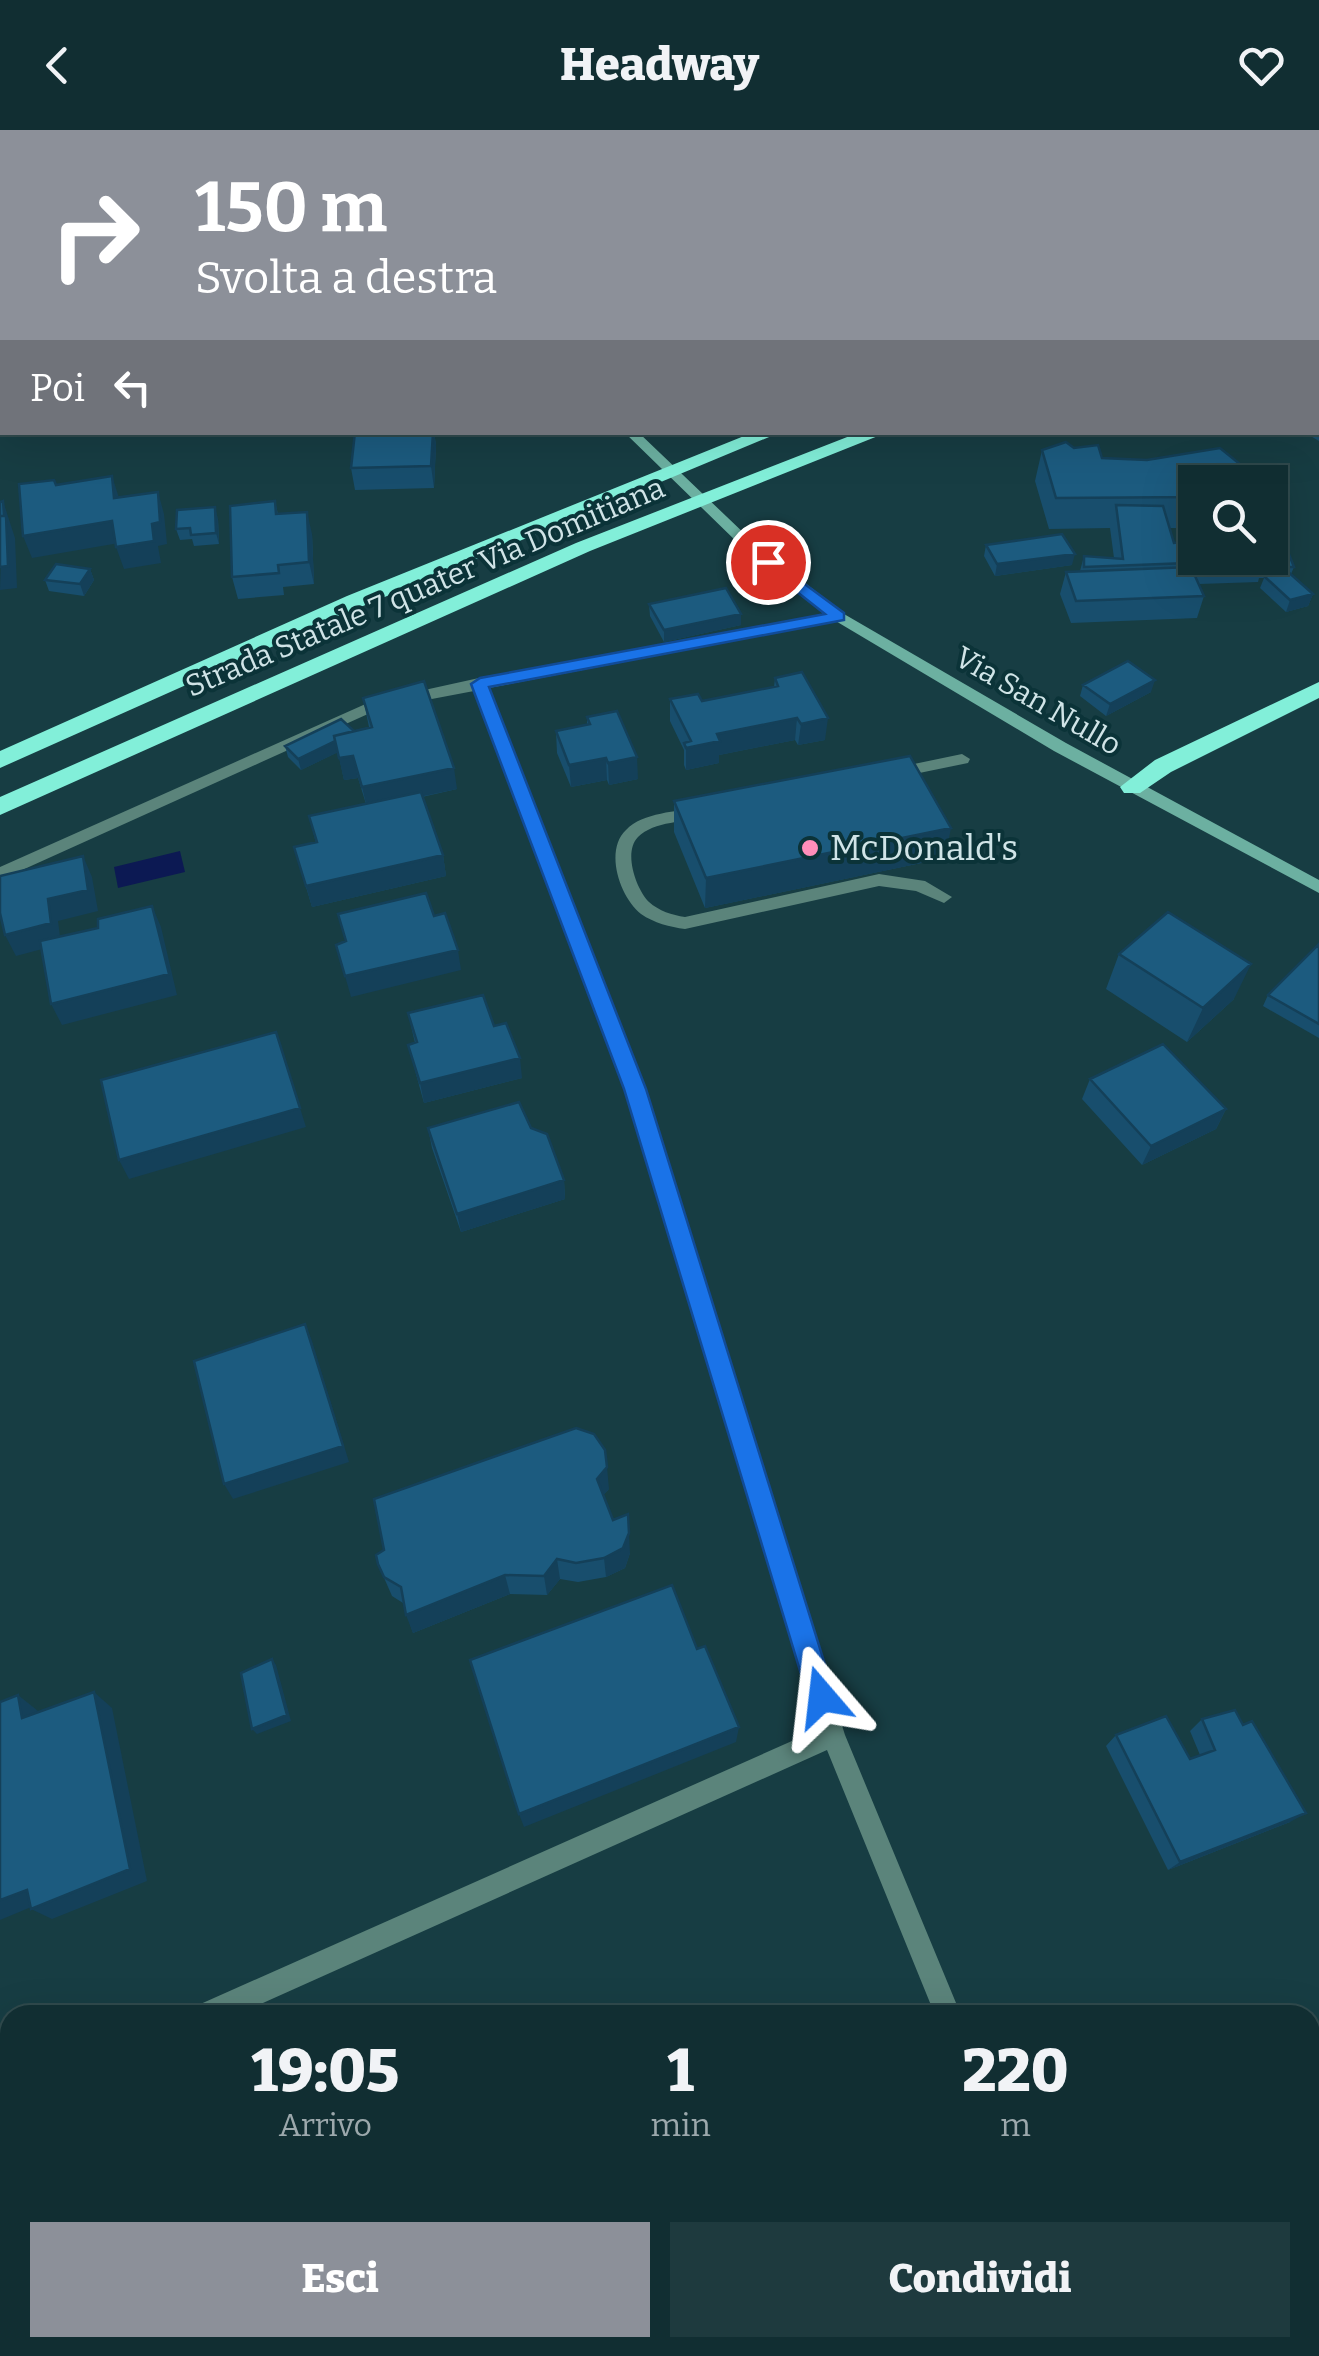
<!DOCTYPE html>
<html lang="it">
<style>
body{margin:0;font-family:Bitter,serif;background:#1e3a3e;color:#f1f3f6;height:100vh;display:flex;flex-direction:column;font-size:38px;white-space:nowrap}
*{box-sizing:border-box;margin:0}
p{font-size:32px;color:#9ca8ac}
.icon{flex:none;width:55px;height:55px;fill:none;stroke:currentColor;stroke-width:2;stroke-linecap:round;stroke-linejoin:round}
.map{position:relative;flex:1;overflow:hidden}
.drawer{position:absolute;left:0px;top:1875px;width:1320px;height:352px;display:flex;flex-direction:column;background:#112e32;border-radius:30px 30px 0 0;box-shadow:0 10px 40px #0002,0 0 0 2px #304a4d}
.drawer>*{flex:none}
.top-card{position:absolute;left:0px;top:0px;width:1320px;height:305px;box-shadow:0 10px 40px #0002,0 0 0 2px #304a4d;background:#8c9099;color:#fff;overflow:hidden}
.controls{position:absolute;left:1178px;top:335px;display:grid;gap:20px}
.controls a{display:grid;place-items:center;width:110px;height:110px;border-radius:0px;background:#112e32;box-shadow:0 10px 40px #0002,0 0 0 2px #304a4d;font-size:50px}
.pin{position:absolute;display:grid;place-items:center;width:85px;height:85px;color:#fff;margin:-42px;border:5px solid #fff;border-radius:50%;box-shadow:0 2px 10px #0007}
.me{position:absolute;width:110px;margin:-55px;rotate:343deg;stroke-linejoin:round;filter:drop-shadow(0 0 8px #0008)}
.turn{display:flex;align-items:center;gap:35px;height:210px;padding:0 30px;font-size:45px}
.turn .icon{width:130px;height:130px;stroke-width:2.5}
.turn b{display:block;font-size:70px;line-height:85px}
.then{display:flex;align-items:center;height:95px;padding:0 30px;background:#0003;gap:20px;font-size:38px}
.eta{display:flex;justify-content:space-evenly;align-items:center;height:170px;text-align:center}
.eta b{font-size:60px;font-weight:800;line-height:70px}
.cta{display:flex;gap:20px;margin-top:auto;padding:20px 30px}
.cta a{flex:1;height:115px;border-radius:0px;background:#8c9099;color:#fff;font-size:40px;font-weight:800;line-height:115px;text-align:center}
.cta a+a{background:#1e3a3e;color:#f1f3f6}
header{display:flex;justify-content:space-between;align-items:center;height:130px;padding:0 30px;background:#112e32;font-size:45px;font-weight:800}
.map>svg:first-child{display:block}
</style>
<header><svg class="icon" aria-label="back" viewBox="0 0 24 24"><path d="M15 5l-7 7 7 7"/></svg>Headway<svg class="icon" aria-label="heart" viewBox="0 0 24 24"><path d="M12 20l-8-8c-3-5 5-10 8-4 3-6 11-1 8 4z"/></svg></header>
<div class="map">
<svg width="1319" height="2226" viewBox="0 0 1319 2226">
<rect width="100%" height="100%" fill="#173d43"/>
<path fill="#0c1953" d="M180 721 185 742 118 758 114 737Z"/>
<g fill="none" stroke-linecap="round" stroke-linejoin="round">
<path fill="#5b847b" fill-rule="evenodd" d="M962 624 970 629 968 633 890 649 882 644 890 639Z
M700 677 706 679V687C686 692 654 691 638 707 623 722 636 759 649 772 659 781 672 785 685 787L879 744 925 751 952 767 944 773 916 761 879 756 685 799C670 797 654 793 641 784 620 767 604 721 626 700 643 682 677 682 700 677Z"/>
<path fill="#5b847b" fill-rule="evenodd" d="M352 0H362L363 2H353Z
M839 483 844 484V490L489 558 644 959 845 1605 961 1885H935L827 1620 236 1885H192L196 1876 819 1599 626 959 474 561 379 579 0 750V737L370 572 479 548Z
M10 1958V1986L0 1990V1962Z
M1086 2218H1116L1120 2226H1089Z"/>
<path fill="#6cb0a1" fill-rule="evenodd" d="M0 15 2 16V22H0Z
M624 302H638L749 408 844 484 1066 613 1319 750V763L1054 621 834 490 739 414Z"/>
<path fill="#82efd9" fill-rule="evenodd" d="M1318 131H1319V141H1318Z
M754 302H781L363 476 0 638V621L347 466Z
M860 302H888L590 421 0 685V667L576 413Z
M1319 552V568L1171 642 1140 663H1124L1120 657 1155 630Z"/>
</g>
<path fill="#184e6d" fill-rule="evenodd" d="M183 0H243L240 2H184Z
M1233 0H1259V2H1234Z
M1319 232V311L1304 302H1318V233Z
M355 302H434L436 315 434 358 355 360 351 338Z
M1074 318 1102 328 1247 351 1246 352H1195V428H1270L1294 437 1291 444 1313 464 1308 476 1286 482 1260 458 1264 448H1259L1258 452 1199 454 1204 466 1197 488 1071 493 1060 464 1066 442 1080 441 1084 426 1114 428 1110 398 1049 399 1035 351 1042 320ZM1169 398H1190L1188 406 1189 411 1174 413Z
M275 371 278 384 312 404 314 454 283 457 284 465 238 469 232 447Z
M218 389 219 414 194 416 192 409 180 410 176 399Z
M986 415 1072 435 995 446 984 426Z
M90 439 94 450 84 466 49 461 45 450Z
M649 474 741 495 664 512 650 486Z
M775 548 825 610 798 615 795 610 719 625V633L686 640 684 635V620L670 591V569L702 571 774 557Z
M1083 555 1151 562 1106 586 1080 566Z
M363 568 457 659 422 667 443 725 446 746 312 777 294 717 316 713 309 686 366 674 358 648 344 650 338 622 301 640 288 627 285 616 369 597Z
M587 587 638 649 609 655 607 650 571 657 557 623 556 601 587 595Z
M674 671 945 728 705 778 674 702Z
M1319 814V908L1263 876 1268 865Z
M1119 824 1234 869 1187 912 1106 859Z
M408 883 494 896 522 948 424 973 408 915 415 913Z
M1090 949 1226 979 1216 999 1142 1035 1082 969Z
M428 998H531L564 1050 565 1069 461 1102 432 1018Z
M609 1359 603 1365 613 1390 630 1423 625 1438 606 1447 578 1452 560 1449 547 1465 510 1464 413 1503 403 1473 392 1466 378 1434Z
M1202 1589 1290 1692 1168 1740 1106 1616 1116 1605 1190 1629 1200 1625 1190 1601Z"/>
<path fill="#144059" d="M227 0H243L240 2H227Z
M545 0H608L603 2H540Z
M2 106V124L0 128V110Z
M433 302H434L436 315 434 358 431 336Z
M112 346 119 368H114Z
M158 362 164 384 167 414 158 416 161 433 124 439 116 417 152 394Z
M3 371 15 408 17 458 0 460Z
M215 377 218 389 219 414 216 403Z
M307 382 312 404 314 454 309 432Z
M112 391 119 413 32 428 23 406Z
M1075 424 1072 435 995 446 997 434Z
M90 439 94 450 84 466 80 454Z
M1313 464 1308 476 1286 482 1290 470Z
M741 484V495L664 512V500Z
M1155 550 1151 562 1106 586 1110 574Z
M797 588 795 610 719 625V633L686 640V618L717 604Z
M828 588 825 610 798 615 801 594Z
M355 601 357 613 301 640 298 629Z
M353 626 358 648 344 650 339 628Z
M637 627 638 649 609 655 608 633Z
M606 628 607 650 571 657 569 635Z
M454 638 457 659 367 678 362 657Z
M951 698 945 728 705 778 706 748Z
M443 725 446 746 312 777 306 756Z
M83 726 92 747 98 781 58 791 61 814 16 826 5 805 48 769Z
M152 776 161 797 177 865 62 895 51 874Z
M458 820 461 840 351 867 345 846Z
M1251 834 1234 869 1187 912 1203 878Z
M276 902 306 997 129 1049 119 1030Z
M520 928 522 948 424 973 420 953Z
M1226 979 1216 999 1142 1035 1151 1016Z
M564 1050 565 1069 461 1102 457 1084Z
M305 1194 312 1211 349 1332 233 1369 224 1354Z
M607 1337 609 1359 599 1370 597 1349Z
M629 1403 630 1423 625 1438 606 1447 604 1428Z
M557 1429 560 1449 547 1465 544 1446Z
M505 1445 510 1464 413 1503 406 1485Z
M272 1529 276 1535 291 1591 257 1604 252 1599Z
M94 1562 112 1578 147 1751 52 1789 31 1779Z
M18 1565 38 1581 22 1588Z
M739 1597 736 1612 524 1697 519 1684Z
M1306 1683 1290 1692 1168 1740 1180 1732Z
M27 1760 48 1770 0 1790V1770Z
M88 2218H113L117 2226H92Z"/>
<path fill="#1c5b7f" stroke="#144059" stroke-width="2.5" d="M298 0H337L338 2H298Z
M494 0H545L540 2H489Z
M0 21 2 22V68L0 69Z
M1319 232V284H1318V233Z
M355 302H433L431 336 351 338Z
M1066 312 1074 318 1098 315 1102 328 1147 330 1220 318 1241 335 1247 351 1235 352H1195V367L1056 368 1042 320Z
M112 346 114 368 158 362 160 392 152 394 154 411 116 417 112 391 23 406 19 354 54 350 56 355Z
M3 371 4 386H0V372Z
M275 371 276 384 307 382 309 432 278 435 279 443 232 447 230 376Z
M1116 375 1163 376 1174 413 1195 411V428H1265L1266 430 1084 437V426L1123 429Z
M215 377 216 403 191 405 190 398 176 399 177 380Z
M0 386H6L8 436 0 437Z
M1270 394H1277L1294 437H1264L1266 430 1265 428H1270Z
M1062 404 1075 424 997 434 986 415Z
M56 434 90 439 80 454 45 450Z
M1191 437 1204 466 1076 471 1066 442Z
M1286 440 1313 464 1290 470 1264 446Z
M726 458 741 484 664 500 649 474Z
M1128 531 1155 550 1110 574 1083 555Z
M802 542 828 588 801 594 797 588 717 604 720 611 686 618 684 613 691 611 670 569 698 564 702 571 778 556 775 548Z
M424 551 454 638 362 657 353 626 339 628 334 606 372 597 363 568Z
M617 581 637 627 608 633 606 628 569 635 556 601 590 594 587 587Z
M341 589 354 601 334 606 335 611 298 629 285 616Z
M910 626 951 698 706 748 674 671Z
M421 662 443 725 306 756 294 717 317 712 309 686Z
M83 726 88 760 48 769 51 793 5 805 0 783V746Z
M426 763 434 786 445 783 458 820 345 846 336 815 346 811 338 784Z
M152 776 169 844 51 874 40 811 98 798V789Z
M1168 782 1251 834 1203 878 1119 824Z
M1319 814V894L1268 865Z
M483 865 494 896 506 893 520 928 420 953 408 915 417 912 408 883Z
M276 902 300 978 119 1030 101 950Z
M1163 914 1226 979 1151 1016 1090 949Z
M519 972 531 998 547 1004 564 1050 457 1084 428 998Z
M305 1194 343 1316 224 1354 194 1231Z
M576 1298 594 1304 605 1320 607 1337 597 1349 613 1390 628 1384 629 1403 623 1418 604 1428 576 1433 557 1429 544 1446 505 1445 406 1485 401 1457 384 1447 378 1434 376 1425 384 1420 374 1369Z
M672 1455 697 1519 705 1516 739 1597 519 1684 470 1530Z
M272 1529 287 1585 252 1599 241 1543Z
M94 1562 130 1739 31 1779 27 1760 0 1770V1572L18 1565 22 1588Z
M1235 1580 1243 1595 1252 1591 1306 1683 1180 1732 1116 1605 1166 1586 1190 1629 1215 1620 1202 1589Z
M10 2174V2218H88L92 2226H0V2179Z
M344 2218H541L545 2222 543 2226H338Z"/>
<path fill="#1a73e8" stroke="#114b97" stroke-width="2.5" d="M768 427 844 483V490L489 557 646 959 835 1567 831 1577 822 1581 812 1577 808 1567 624 959 471 554 480 548 825 484 763 435 760 432Z"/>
<circle fill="#ff8eb9" stroke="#0b3338" stroke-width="4" cx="810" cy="718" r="10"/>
<g text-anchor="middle" stroke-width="8" stroke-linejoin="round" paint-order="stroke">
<g font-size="30" fill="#d0e4e7" stroke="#0b3338">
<text transform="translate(425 457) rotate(-23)" y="10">Strada Statale 7 quater Via Domitiana</text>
<text transform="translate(1038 571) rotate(30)" y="10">Via San Nullo</text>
</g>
<g font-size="35" fill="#d0e4e7" stroke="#0b3338" text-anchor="start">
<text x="830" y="730">McDonald's</text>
</g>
</g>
</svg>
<div class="controls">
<a><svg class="icon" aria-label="search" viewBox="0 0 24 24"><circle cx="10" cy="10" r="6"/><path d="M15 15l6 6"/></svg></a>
</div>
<div class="pin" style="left:768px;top:432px;background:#d93025"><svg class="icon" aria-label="arrive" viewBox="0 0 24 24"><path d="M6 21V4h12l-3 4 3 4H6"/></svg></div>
<svg class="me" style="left:822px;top:1567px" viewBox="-20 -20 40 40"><path d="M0-17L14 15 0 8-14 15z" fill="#1a73e8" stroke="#fff" stroke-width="4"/></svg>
<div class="top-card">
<div class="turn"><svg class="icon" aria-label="right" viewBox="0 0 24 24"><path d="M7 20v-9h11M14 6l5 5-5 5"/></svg><div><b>150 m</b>Svolta a destra</div></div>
<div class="then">Poi<svg class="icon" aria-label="left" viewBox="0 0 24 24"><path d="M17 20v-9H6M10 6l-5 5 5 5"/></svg></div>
</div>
<section class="drawer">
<div class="eta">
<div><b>19:05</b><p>Arrivo</p></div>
<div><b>1</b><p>min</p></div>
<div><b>220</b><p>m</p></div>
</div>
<div class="cta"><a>Esci</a><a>Condividi</a></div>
</section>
</div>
